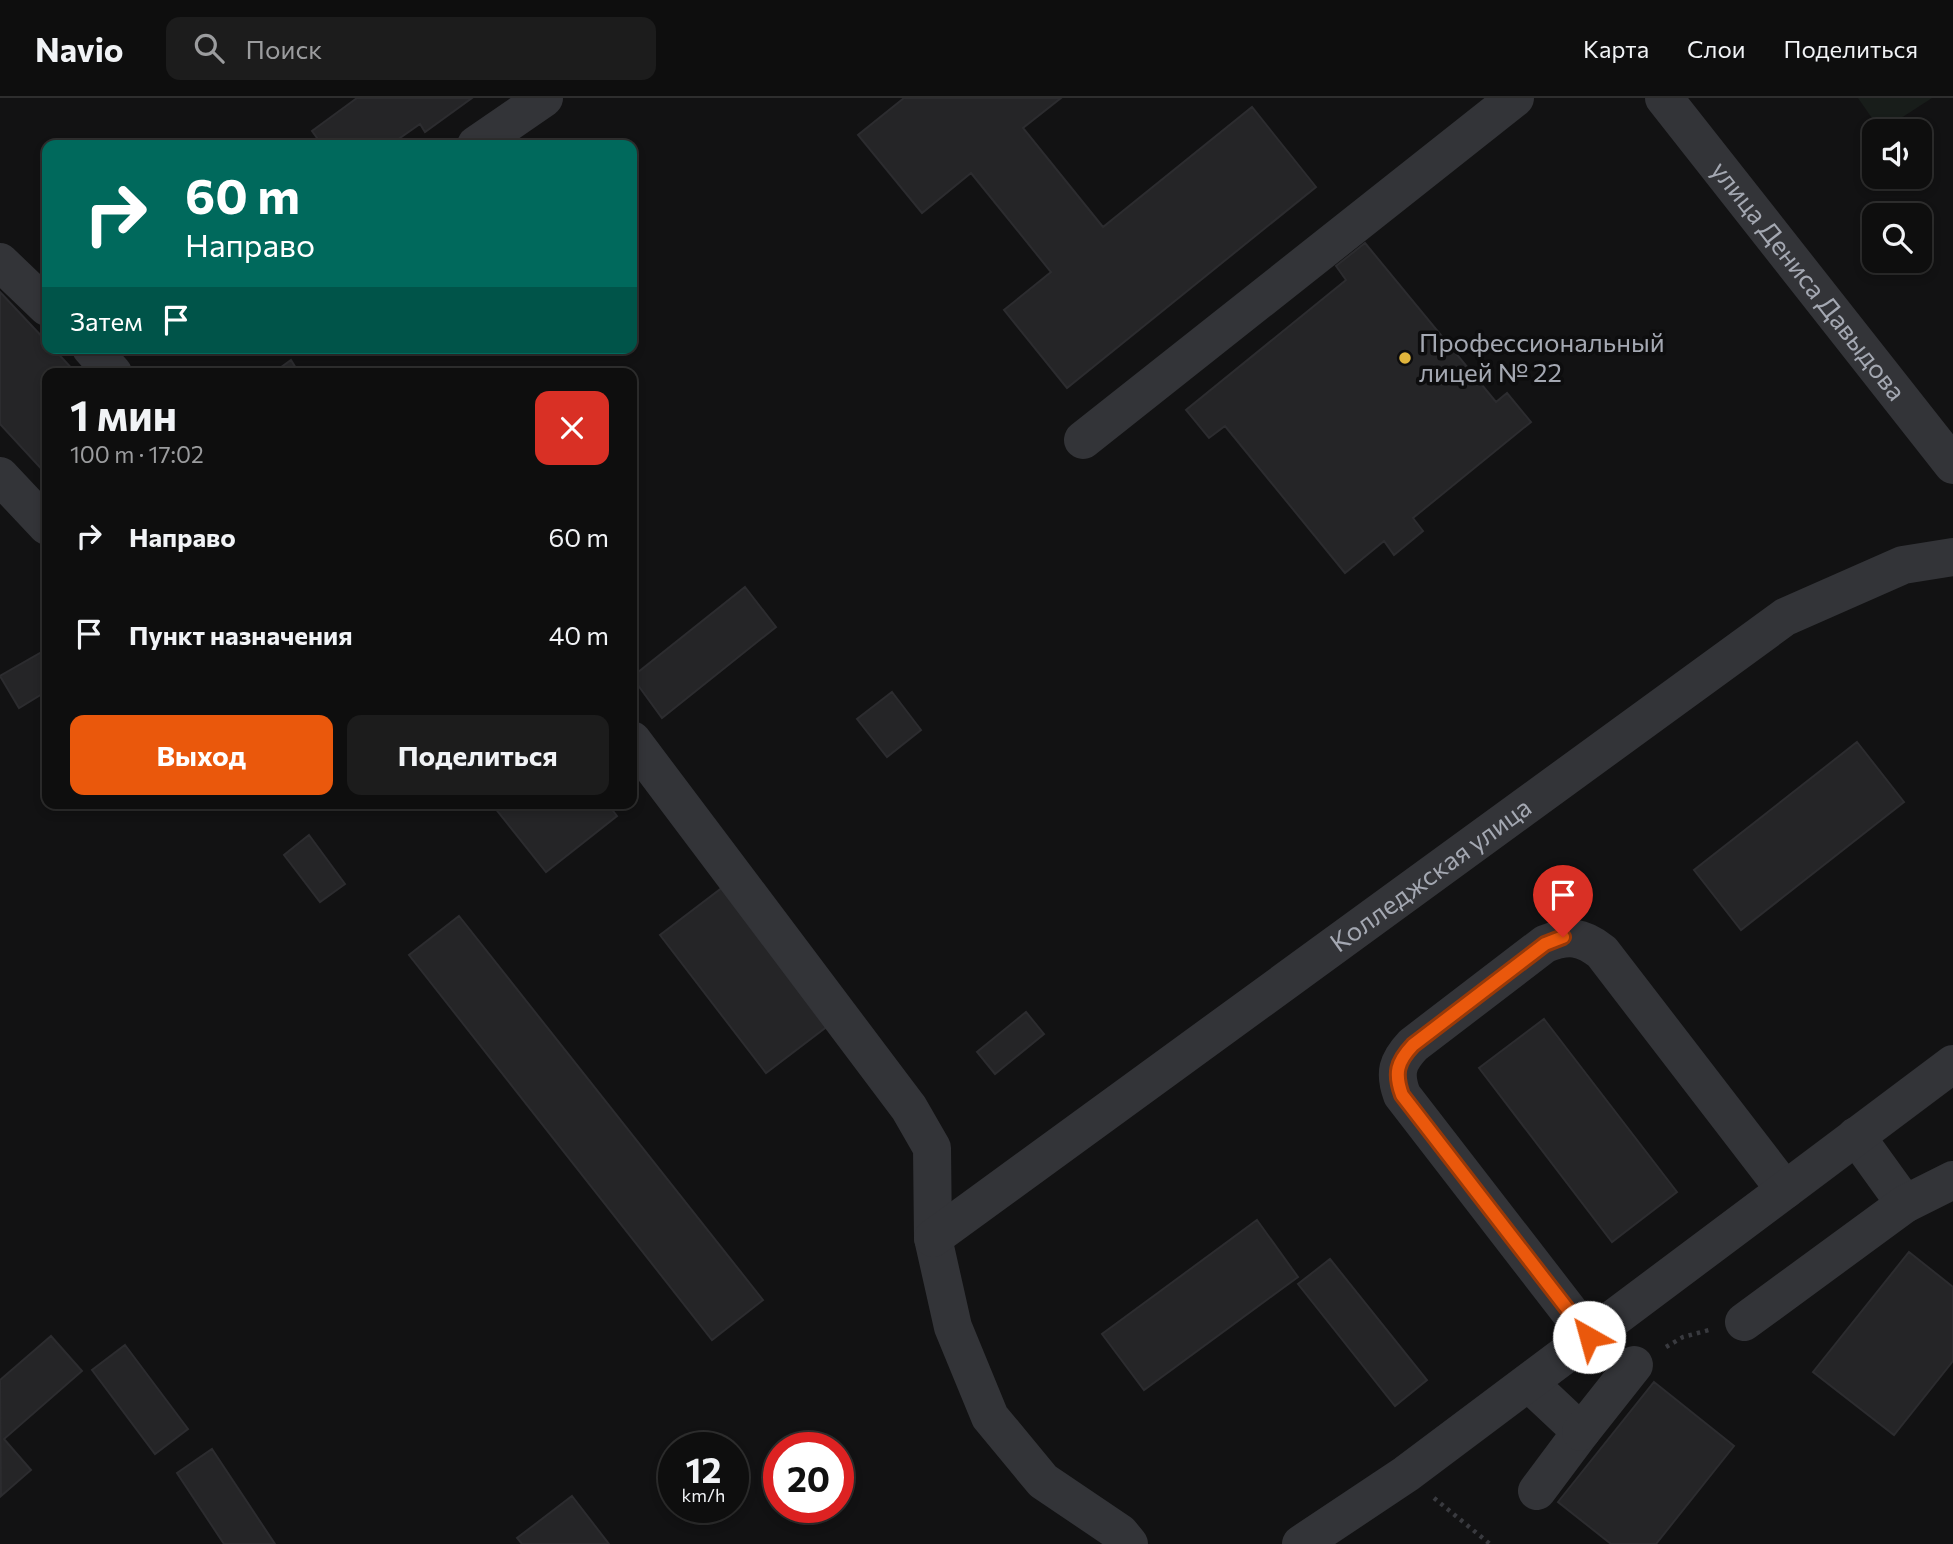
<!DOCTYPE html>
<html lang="ru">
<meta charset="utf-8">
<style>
body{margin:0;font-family:Commissioner,sans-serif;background:#1c1c1c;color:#f1f3f6;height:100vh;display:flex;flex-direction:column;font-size:26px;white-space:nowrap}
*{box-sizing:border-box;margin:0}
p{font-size:23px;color:#9b9c9e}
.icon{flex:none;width:38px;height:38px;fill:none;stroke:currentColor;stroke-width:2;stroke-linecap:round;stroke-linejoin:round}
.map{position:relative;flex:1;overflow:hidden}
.drawer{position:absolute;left:42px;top:270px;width:595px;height:441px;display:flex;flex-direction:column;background:#0e0e0e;border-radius:14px;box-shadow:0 4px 10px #0003,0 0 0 2px #2e2e2e}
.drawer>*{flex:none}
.guide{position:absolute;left:42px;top:42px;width:595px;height:214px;border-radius:14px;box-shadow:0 4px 10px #0003,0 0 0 2px #2e2e2e;background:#00695c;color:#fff;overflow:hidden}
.controls{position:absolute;left:1862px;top:21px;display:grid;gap:14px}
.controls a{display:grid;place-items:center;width:70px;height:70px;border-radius:14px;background:#0e0e0e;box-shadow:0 4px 10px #0003,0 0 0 2px #2e2e2e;font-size:35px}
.speed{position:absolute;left:658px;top:1334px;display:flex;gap:14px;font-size:35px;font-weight:700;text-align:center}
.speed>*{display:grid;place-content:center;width:91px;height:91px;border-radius:50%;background:#0e0e0e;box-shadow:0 4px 10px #0003,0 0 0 2px #2e2e2e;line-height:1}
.speed small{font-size:18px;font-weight:400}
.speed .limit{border:10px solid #d22;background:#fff;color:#111}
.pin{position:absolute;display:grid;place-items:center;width:60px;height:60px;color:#fff;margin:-72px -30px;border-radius:50% 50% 50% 0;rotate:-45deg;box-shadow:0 0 7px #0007}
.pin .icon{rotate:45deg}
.me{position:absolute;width:77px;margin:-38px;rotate:322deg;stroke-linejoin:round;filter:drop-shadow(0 0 5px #0008)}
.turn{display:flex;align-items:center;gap:24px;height:147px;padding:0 28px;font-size:32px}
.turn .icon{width:91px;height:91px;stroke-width:2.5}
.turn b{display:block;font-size:49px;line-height:60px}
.then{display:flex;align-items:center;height:66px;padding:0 28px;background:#0003;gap:14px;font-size:26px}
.round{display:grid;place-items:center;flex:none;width:74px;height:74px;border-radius:14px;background:#1c1c1c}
.head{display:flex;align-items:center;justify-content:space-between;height:119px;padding:0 28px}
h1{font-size:42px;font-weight:700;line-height:52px}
.button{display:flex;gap:14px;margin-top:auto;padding:14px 28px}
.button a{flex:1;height:80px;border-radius:14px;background:#ea580c;color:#fff;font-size:28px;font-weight:700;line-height:80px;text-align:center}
.button a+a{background:#1c1c1c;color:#f1f3f6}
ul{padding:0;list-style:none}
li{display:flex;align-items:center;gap:21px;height:98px;padding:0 28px}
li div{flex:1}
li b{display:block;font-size:26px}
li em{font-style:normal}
header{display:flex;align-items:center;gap:42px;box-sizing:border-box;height:98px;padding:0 35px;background:#0e0e0e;border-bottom:2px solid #2e2e2e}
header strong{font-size:33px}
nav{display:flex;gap:38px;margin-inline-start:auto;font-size:24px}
.search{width:490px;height:63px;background:#1c1c1c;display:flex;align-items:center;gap:18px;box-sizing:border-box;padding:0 24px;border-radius:14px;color:#9b9c9e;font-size:26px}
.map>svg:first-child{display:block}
</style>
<header>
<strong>Navio</strong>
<div class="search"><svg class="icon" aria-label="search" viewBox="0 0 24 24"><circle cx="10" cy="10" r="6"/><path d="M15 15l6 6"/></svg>Поиск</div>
<nav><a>Карта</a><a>Слои</a><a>Поделиться</a></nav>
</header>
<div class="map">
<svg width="1953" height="1446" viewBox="0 0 1953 1446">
<rect width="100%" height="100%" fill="#121213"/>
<path fill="#181d1a" d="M1858 0H1932L1881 33Z"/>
<path fill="#252527" stroke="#2c2c2f" stroke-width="2" d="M357 0H472L425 34 420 26 390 47H322L312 33Z
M904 0H1061L1023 30 1103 129 1252 9 1316 89 1067 290 1004 212 1051 174 971 75 922 115 858 37Z
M1365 145 1496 304 1507 295 1531 324 1413 420 1423 433 1394 457 1384 443 1345 475 1225 328 1209 340 1186 312 1346 182 1336 168Z
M0 194 47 244V250H53L76 275H47V377L0 326Z
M291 262 299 275H273Z
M745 489 776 529 662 620 632 579Z
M47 551V593L19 610 0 578Z
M892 594 921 632 887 659 857 621Z
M1857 644 1904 704 1741 832 1694 772Z
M491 705H607L617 718 546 774Z
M309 737 345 786 320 804 284 757Z
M727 786 833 924 766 975 660 837Z
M459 818 763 1202 712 1242 409 857Z
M1026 914 1044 936 995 976 977 954Z
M1544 921 1677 1094 1612 1144 1479 970Z
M1257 1122 1298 1179 1144 1292 1102 1236Z
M1909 1154 1953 1189V1263L1894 1337 1813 1274Z
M1330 1161 1427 1282 1395 1308 1298 1186Z
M51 1238 82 1273 4 1341 31 1372 1 1398 0 1282Z
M125 1247 188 1331 155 1356 92 1272Z
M1654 1284 1734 1348 1656 1446H1611L1558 1404Z
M212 1351 275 1446H224L177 1375Z
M572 1398 609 1446H522L517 1440Z"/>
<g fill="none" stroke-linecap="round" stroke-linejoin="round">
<path stroke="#393a3f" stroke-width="4.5" stroke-dasharray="3.5 5" stroke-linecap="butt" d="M1666 1249 1683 1239 1709 1232
M1434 1400 1490 1446"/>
<g stroke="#333438" stroke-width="38">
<path id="s1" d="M1664 0 1953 367"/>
<path d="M476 47 544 0"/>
<path d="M0 164 47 209"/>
<path d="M91 250 113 275"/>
<path d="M1083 342 1515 0"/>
<path d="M0 378 47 428"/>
<path d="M632 642 909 1010 932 1050 933 1140 953 1229 990 1319 1043 1383 1120 1435 1129 1446"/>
<path d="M1856 1038 1905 1106"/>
<path id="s2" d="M933 1140 1785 519 1903 467 1953 459"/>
<path d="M1744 1224 1905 1106 1953 1082"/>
<path d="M1589 1239 1402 997C1394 975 1397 964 1413 947L1545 846C1568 837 1582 838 1602 854L1785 1092"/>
<path d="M1529 1285 1581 1334 1537 1393"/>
<path d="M1581 1334 1634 1267"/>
<path d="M1301 1446 1406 1376 1953 966"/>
</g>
</g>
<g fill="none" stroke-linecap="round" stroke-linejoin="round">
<g stroke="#983908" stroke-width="18">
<path id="route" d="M1563 839 1545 846 1413 947C1397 964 1394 975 1402 997L1589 1239"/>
</g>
<use href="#route" stroke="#ea580c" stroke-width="12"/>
</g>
<circle fill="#e1b53c" stroke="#0d0d0e" stroke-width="2.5" cx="1405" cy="260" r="7"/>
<g text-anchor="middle" stroke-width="7" stroke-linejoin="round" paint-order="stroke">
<g font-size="26" fill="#a4a8b2" stroke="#0d0d0e">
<text dy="9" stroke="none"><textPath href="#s1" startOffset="233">улица Дениса Давыдова</textPath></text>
<text dy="9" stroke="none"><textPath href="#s2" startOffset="616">Колледжская улица</textPath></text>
</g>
<g font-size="26" fill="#a4a8b2" stroke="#0d0d0e" text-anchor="start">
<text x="1419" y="254">Профессиональный<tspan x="1419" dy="30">лицей № 22</tspan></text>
</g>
</g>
</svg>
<div class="controls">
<a><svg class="icon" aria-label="sound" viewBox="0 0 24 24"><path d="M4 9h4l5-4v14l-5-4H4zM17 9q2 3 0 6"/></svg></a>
<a><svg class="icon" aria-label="search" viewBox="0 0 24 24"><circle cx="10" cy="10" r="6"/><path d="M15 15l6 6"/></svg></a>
</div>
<div class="speed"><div>12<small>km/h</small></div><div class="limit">20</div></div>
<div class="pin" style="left:1563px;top:839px;background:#d93025"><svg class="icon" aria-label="arrive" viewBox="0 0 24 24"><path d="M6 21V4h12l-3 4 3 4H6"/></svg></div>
<svg class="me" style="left:1589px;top:1239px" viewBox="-20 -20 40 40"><circle r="19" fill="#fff"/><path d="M0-13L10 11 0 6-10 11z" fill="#ea580c"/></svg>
<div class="guide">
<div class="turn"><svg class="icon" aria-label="right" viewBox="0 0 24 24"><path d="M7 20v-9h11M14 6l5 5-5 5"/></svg><div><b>60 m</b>Направо</div></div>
<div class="then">Затем<svg class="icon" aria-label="arrive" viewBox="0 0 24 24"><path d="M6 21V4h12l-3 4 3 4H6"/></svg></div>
</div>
<section class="drawer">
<div class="head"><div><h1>1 мин</h1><p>100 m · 17:02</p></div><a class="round" style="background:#d93025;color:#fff"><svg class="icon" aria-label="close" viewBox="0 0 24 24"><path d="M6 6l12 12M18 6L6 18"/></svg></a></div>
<ul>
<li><svg class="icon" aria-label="right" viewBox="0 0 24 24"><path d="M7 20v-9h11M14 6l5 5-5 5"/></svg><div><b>Направо</b></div><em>60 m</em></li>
<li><svg class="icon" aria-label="arrive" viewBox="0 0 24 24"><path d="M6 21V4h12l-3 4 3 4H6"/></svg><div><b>Пункт назначения</b></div><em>40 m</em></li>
</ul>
<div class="button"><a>Выход</a><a>Поделиться</a></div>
</section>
</div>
